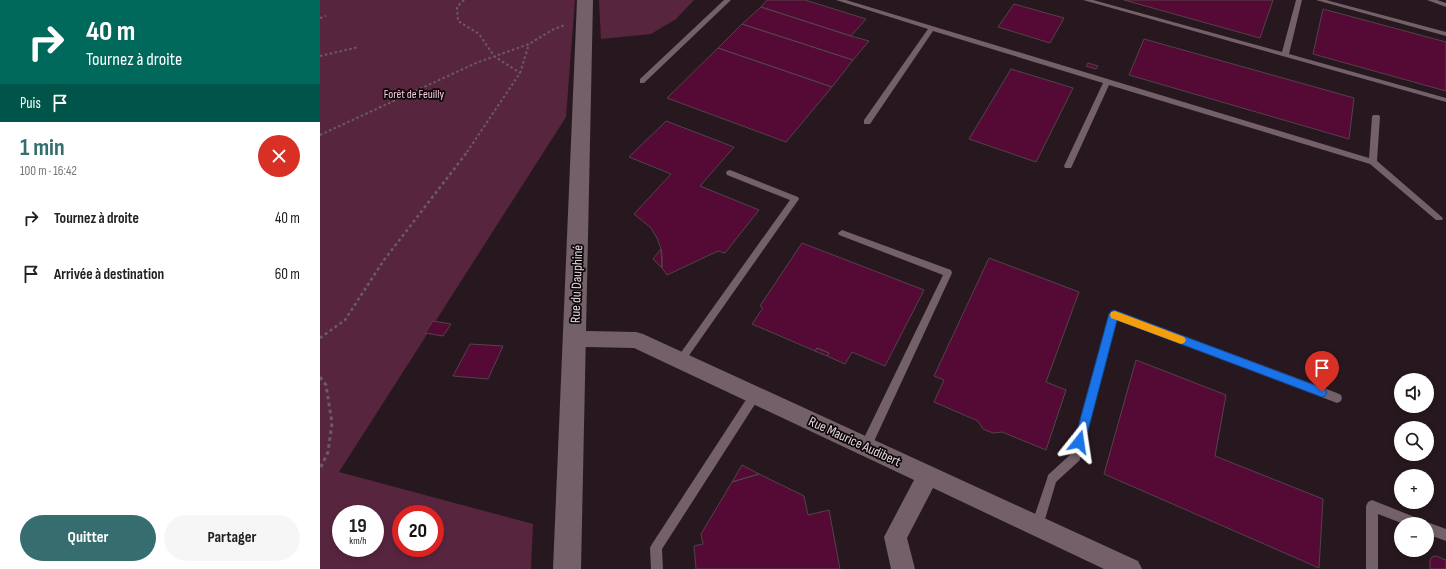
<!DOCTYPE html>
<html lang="fr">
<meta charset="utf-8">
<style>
body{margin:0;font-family:"Sofia Sans Condensed",sans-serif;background:#f6f6f6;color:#202124;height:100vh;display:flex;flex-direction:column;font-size:15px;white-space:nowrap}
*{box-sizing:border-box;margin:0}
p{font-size:13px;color:#757577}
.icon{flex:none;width:22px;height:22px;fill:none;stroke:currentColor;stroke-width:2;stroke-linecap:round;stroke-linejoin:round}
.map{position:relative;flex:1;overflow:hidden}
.sheet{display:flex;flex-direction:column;background:#fff;width:320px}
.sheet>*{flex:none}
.banner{background:#00695c;color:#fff;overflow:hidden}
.fabs{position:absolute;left:1074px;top:373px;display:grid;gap:8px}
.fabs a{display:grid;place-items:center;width:40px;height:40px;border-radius:50%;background:#fff;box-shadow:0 2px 6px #0003;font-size:20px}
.speed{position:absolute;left:12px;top:505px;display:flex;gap:8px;font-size:20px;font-weight:700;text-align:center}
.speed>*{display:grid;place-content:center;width:52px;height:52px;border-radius:50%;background:#fff;box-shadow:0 2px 6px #0003;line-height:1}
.speed small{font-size:10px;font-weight:400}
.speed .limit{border:6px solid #d22;background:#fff;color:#111}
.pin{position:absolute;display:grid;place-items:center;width:34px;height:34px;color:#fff;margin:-41px -17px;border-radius:50% 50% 50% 0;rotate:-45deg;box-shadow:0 0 4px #0007}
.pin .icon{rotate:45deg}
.me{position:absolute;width:44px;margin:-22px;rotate:15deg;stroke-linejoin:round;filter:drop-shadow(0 0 3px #0008)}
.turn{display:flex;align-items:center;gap:14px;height:84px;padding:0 20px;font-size:18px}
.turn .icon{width:52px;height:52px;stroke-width:2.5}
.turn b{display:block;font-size:28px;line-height:34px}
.then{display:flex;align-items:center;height:38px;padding:0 20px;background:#0003;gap:8px;font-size:15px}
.round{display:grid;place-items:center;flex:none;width:42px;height:42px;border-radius:21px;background:#f6f6f6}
.overview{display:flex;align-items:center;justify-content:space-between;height:68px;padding:0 20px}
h1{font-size:24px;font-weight:700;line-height:30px;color:#366e70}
.action{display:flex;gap:8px;margin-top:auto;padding:8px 20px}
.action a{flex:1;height:46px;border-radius:24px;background:#366e70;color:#fff;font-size:16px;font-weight:700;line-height:46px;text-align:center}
.action a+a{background:#f6f6f6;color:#202124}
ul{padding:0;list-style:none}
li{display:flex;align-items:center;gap:12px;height:56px;padding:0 20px}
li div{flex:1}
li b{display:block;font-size:15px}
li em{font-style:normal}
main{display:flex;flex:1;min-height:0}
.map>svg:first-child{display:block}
</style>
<main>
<section class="sheet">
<div class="banner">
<div class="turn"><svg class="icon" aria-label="right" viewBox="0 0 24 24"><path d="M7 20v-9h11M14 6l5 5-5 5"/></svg><div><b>40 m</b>Tournez à droite</div></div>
<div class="then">Puis<svg class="icon" aria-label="arrive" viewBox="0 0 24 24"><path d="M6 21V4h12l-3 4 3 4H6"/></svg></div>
</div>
<div class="overview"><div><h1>1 min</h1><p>100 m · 16:42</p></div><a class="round" style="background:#d93025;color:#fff"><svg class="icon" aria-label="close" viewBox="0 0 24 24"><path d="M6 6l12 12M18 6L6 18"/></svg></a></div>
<ul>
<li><svg class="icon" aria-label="right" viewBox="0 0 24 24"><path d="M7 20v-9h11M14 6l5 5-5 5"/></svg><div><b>Tournez à droite</b></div><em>40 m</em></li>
<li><svg class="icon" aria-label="arrive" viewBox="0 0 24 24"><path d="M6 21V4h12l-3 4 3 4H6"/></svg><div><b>Arrivée à destination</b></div><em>60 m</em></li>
</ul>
<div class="action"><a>Quitter</a><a>Partager</a></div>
</section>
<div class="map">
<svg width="1126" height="569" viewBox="0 0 1126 569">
<rect width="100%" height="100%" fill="#27181f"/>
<path fill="#58253f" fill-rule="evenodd" d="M0 0H255L246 117 19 472 213 524 211 569H0ZM21 514H55V548H21ZM81 514H115V548H81Z
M279 0H374L356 19 331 34 281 39Z"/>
<path fill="#540a35" stroke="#534249" d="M447 0H485L546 19 531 36 441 7Z
M804 0H953L940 38Z
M694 4 744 18 730 43 678 27Z
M441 7 531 36 549 41 533 60 422 24Z
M1003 9 1126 42V91L993 54Z
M422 24 533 60 512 87 398 48Z
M824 39 1034 98 1029 139 809 75Z
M398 48 512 87 466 142 347 98Z
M768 63 778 66 776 69 766 66Z
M691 69 753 88 716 162 649 139Z
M346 121 414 147 380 186 439 210 405 253 398 251 347 275 342 268 341 249 337 238 331 228 314 214 351 174 309 157Z
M482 243 604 290 565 366 532 352 525 364 507 356 509 353 497 348 495 351 432 324 443 308 440 306Z
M341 249 342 254V268L333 259Z
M669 258 759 292 726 382 746 390 726 450 682 432 673 433 663 429 658 421 614 402 624 380 614 376Z
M113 321 131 324 123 336 105 333Z
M150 344 183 346 168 379 133 376Z
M497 348 509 353 507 356 495 351Z
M816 360 906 395 895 456 1003 499 999 568 784 474Z
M422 465 439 474 412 482Z
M439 474 484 496 488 515 509 510 520 569H376L374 546 383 544 381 534 412 482Z
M1116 556 1126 560V569H1110V560L1112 557Z"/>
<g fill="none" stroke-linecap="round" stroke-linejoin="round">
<path stroke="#6a5c62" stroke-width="2" stroke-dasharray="2.5 2.5" stroke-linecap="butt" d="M144 0 137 7 138 21 159 34 174 56 200 73
M0 18 6 16
M0 56 39 47
M0 135 156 63 209 44 234 29 245 25
M147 152 200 73 209 44"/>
<path stroke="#6a5c62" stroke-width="2.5" stroke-dasharray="3 3" stroke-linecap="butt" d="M0 338 25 320 64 260 148 151"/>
<path stroke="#6a5c62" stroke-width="3" stroke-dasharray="3.5 3.5" stroke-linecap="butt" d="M0 377 6 385 12 423 8 452 0 469"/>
<path fill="#736068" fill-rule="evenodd" d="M404 0H411L324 83H320V79Z
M516 0H526L1049 158 1052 117 1053 115H1059L1060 117 1057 161 1123 218 1122 220H1116L1050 164 789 85 752 166 751 168H745L744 166 783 83 613 31 550 124H544V120L608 29Z
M763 0H773L962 52 976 0H982L969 54 1126 98V102Z
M996 0H1006L1126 32V36Z
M1107 0H1117L1126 3V7Z
M410 170 478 197 479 199 363 364 360 365 357 364 355 361 357 358 470 200 407 175 406 173 407 171Z
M522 230 631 270 632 273 550 450 546 451 542 450 541 446 542 442 623 275 519 235 518 233Z
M794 310 1017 393 1021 395 1022 398 1021 401 1017 403 797 319 761 456 760 460 736 482 723 526 721 530 717 532 713 530 711 526 727 479 728 475 752 453 789 314 791 311Z
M435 390 439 392 440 395 439 398 342 549 343 569H331L330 548 332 544 431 392Z
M1052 500 1102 520 1104 524 1107 522 1126 529V541L1107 534V524H1084L1058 514V569H1046V506L1048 502Z"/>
<path fill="#736068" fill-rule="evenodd" d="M267 331 316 332 323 334 818 561 822 569H784L613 488 587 538 595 569H571L564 537 594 480 314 348 267 347 254 350 247 348 244 342 247 336Z"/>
<path fill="#736068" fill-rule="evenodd" d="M257 0H273L261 569H233Z"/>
</g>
<path fill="#1a73e8" stroke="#114b97" d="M794 310 1002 388 1005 389 1007 392 1005 396 1002 397 797 320 765 442 763 445 759 447 756 445 754 442 789 314 791 312Z"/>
<path fill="#f59e0b" d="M795 311 864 337 866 340 864 343 861 344 791 318 790 315 791 312Z"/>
<g text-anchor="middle" stroke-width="3.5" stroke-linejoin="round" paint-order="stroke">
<g font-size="12" fill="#f9cbdf" stroke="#0c0608">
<text x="94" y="98">Forêt de Feuilly</text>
</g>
<g font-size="14" fill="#e4d9dd" stroke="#0c0608">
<text transform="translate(256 284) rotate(-88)" y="5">Rue du Dauphiné</text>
<text transform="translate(535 441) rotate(25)" y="5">Rue Maurice Audibert</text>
</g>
</g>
</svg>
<div class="fabs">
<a><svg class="icon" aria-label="sound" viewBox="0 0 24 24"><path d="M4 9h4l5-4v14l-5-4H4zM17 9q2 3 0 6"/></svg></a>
<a><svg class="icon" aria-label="search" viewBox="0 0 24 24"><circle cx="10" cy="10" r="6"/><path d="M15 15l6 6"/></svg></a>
<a>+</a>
<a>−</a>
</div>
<div class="speed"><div>19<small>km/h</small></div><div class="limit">20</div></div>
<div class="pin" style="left:1002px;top:392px;background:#d93025"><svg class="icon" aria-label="arrive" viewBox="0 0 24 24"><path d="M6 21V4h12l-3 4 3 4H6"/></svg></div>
<svg class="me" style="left:759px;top:442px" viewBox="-20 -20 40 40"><path d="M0-17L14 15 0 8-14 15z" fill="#1a73e8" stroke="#fff" stroke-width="4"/></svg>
</div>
</main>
